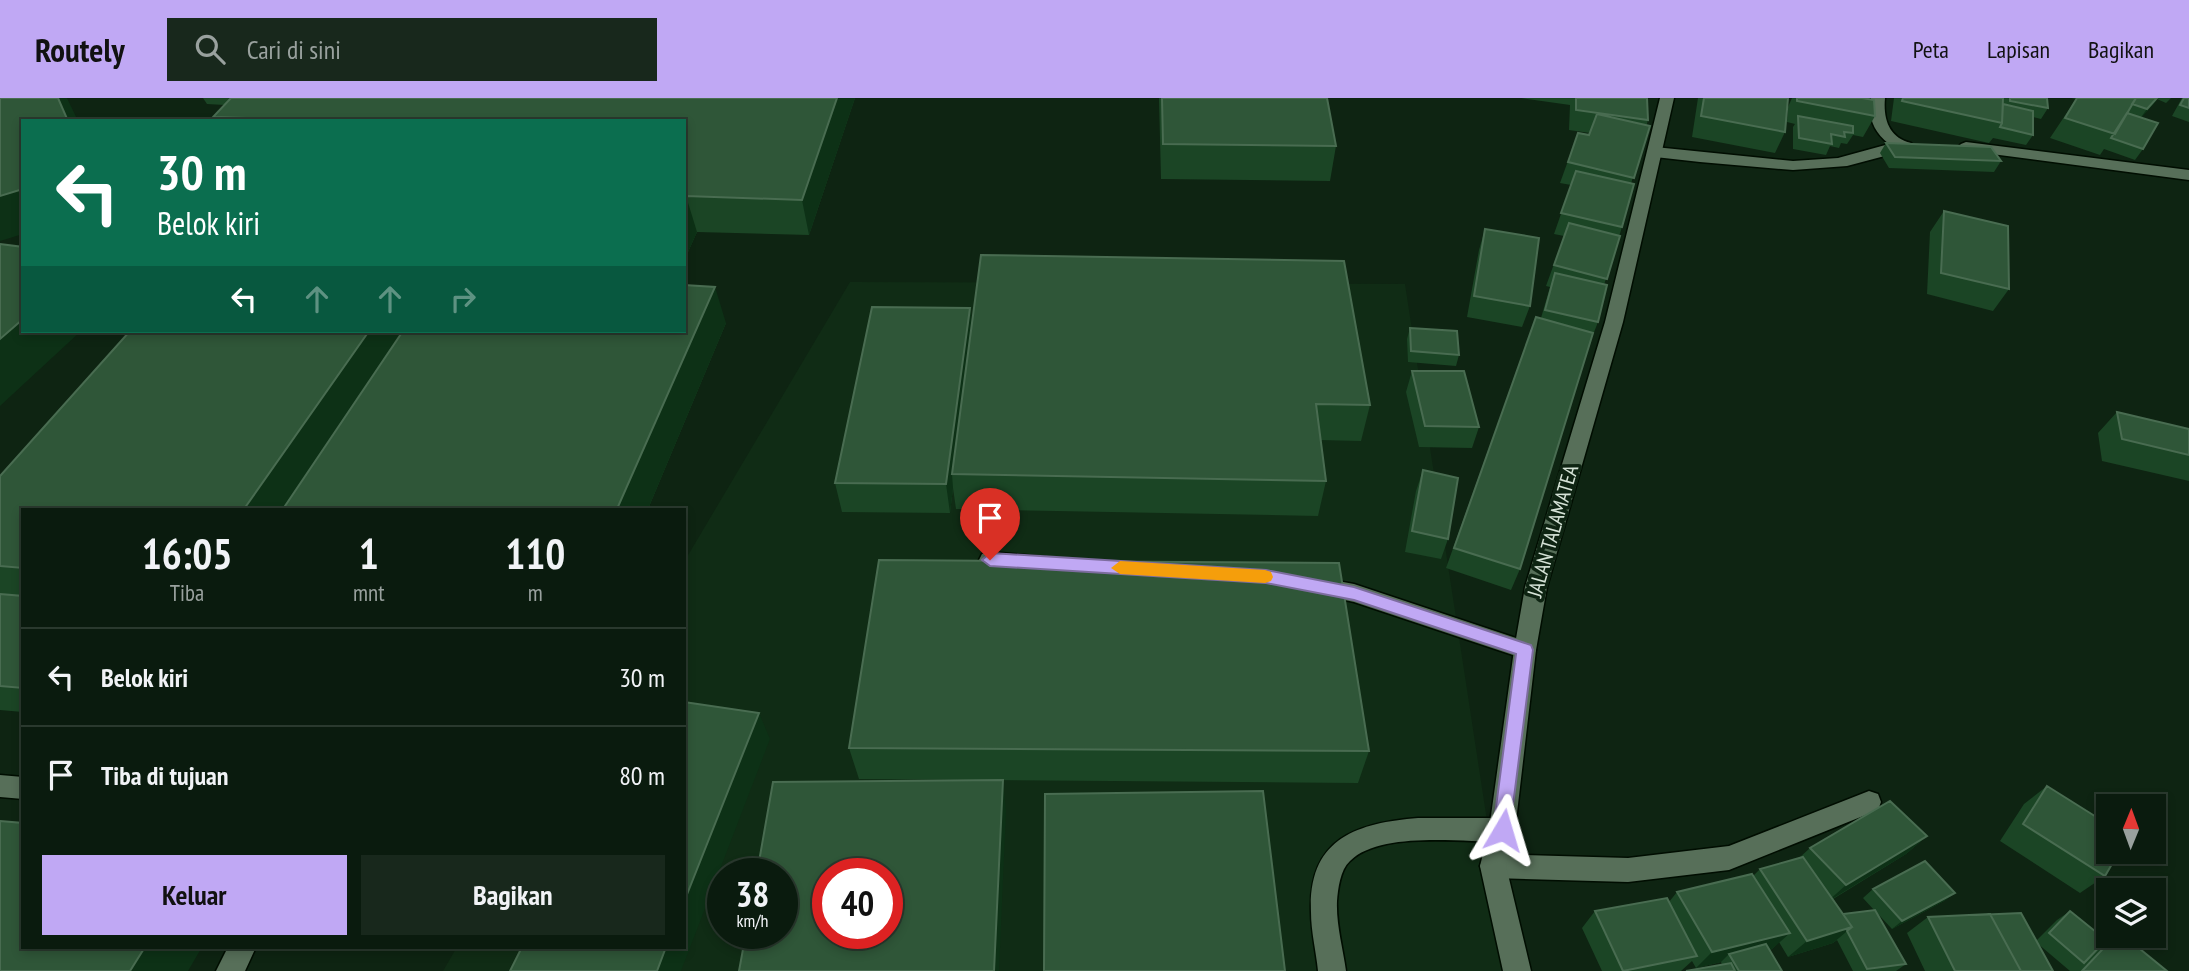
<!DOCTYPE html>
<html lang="id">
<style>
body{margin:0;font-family:"PT Sans Narrow",sans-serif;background:#18281c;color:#f1f3f6;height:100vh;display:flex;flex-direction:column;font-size:26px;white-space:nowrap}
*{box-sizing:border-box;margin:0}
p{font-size:23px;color:#99a19e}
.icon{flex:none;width:38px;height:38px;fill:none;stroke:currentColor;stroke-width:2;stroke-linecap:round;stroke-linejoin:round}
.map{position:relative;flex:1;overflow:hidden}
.drawer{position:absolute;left:21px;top:410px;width:665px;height:441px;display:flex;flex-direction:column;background:#0a1b0e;border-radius:0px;box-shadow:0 4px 10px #0003,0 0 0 2px #2a392e}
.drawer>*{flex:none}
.hud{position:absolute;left:21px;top:21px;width:665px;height:214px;border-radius:0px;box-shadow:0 4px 10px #0003,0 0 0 2px #2a392e;background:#0b6e4f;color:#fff;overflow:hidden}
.needle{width:46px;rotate:1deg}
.buttons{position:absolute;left:2096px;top:696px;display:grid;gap:14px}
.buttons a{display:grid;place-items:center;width:70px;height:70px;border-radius:0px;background:#0a1b0e;box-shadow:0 4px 10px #0003,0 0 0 2px #2a392e;font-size:35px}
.speed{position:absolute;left:707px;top:760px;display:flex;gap:14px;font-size:35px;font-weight:700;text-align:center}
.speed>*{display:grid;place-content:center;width:91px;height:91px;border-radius:50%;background:#0a1b0e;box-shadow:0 4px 10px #0003,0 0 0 2px #2a392e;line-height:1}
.speed small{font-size:18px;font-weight:400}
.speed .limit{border:10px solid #d22;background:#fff;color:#111}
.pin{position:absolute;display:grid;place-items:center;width:60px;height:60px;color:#fff;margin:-72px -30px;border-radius:50% 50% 50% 0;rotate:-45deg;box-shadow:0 0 7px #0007}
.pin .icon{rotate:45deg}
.me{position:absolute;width:77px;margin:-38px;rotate:7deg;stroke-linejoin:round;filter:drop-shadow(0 0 5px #0008)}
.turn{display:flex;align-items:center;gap:24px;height:147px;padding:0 21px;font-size:32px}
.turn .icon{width:91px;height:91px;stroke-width:2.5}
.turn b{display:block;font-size:49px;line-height:60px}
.lanes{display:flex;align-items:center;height:66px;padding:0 21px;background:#0003;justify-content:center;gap:35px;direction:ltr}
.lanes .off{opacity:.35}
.eta{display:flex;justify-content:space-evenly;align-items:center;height:119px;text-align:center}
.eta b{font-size:42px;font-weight:600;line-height:49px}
.cta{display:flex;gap:14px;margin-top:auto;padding:14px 21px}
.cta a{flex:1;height:80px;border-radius:0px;background:#c0a8f4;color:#111;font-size:28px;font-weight:600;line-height:80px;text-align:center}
.cta a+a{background:#18281c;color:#f1f3f6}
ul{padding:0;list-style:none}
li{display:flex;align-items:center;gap:21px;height:98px;padding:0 21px;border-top:2px solid #2a392e}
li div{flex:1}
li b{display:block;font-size:26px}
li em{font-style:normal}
header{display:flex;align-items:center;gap:42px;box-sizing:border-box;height:98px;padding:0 35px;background:#c0a8f4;color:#111}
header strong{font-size:33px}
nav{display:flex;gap:38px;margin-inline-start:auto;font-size:24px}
.search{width:490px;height:63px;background:#18281c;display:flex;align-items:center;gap:18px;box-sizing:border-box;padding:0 24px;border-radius:0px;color:#99a19e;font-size:26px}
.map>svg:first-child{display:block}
</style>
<header>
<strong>Routely</strong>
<div class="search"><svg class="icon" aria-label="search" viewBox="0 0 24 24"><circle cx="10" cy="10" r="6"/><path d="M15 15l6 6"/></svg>Cari di sini</div>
<nav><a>Peta</a><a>Lapisan</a><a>Bagikan</a></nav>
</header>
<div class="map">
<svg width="2189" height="873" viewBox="0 0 2189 873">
<rect width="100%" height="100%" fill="#0e2412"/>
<path fill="#102c15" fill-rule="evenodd" d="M850 184 1405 186 1510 873H443L457 849H684V464ZM723 775H782V835H723ZM828 775H887V835H828Z"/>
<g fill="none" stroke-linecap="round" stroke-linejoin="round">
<g stroke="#000d01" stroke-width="3">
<path id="service" d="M990 454 1045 459 1048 465 1045 471C1028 476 999 473 982 468L979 462 982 456Z
M1316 479 1354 486 1525 543 1533 545 1536 552 1533 559 1525 561 1354 504 1308 494 1305 488 1308 482Z
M0 677 23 679V701L0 699Z
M1418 720H1502L1511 724 1515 732 1511 740 1502 744C1462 744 1380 733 1350 763 1340 772 1338 791 1337 803 1336 827 1343 850 1346 873H1318C1316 853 1311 834 1311 814 1308 741 1356 725 1418 720Z
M228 849H256L245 873H216Z"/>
</g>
<g stroke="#000d01" stroke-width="3">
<path id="minor" d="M1871 0H1885C1883 21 1889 40 1911 45L1914 48 1911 51 1847 68 1793 72 1700 64 1655 59 1647 54 1655 49 1793 63 1838 60 1889 46C1873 33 1868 20 1871 0Z
M1966 44 2189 72V82L1961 52 1958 49 1961 46Z
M1869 693 1878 696 1881 704 1878 712 1729 772 1628 784 1493 780 1484 777 1480 768 1484 759 1493 756 1628 760 1729 748Z"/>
</g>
<g stroke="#000d01" stroke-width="3">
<path id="tertiary" d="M1660 0H1674L1623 224 1547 489 1536 552 1515 732 1506 768 1531 873H1503L1480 768 1489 732 1514 552 1525 489 1605 224Z"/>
</g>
<use href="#service" fill="#576f59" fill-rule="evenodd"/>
<use href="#minor" fill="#576f59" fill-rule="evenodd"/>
<use href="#tertiary" fill="#576f59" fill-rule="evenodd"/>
</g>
<path fill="#1b4525" d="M203 0H855L809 137 697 134 684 163V23H216L213 19 225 7 207 6Z
M1159 0H1327L1336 48 1330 83 1161 81Z
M1521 0H1647L1648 22 1631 86 1622 129 1604 187 1598 224 1591 242 1520 471 1511 492 1446 470 1536 219 1541 220 1550 189 1546 188 1564 138 1554 136 1571 87 1560 85 1578 35 1589 37 1590 35 1569 32 1570 7Z
M1698 0H1788L1785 34 1775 55 1692 39Z
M1792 0H1871L1870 1 1875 18 1863 39 1853 37 1847 46 1841 45 1839 50 1830 48 1826 57 1793 51V29L1795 26 1787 24 1788 9Z
M1894 0H2047L2048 10 2041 21 2033 19V37L2026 47 1993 40 1989 45 1891 23Z
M2071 0H2171L2166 5 2157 1 2141 20 2143 51 2135 62 2104 51 2100 57 2050 40 2076 1Z
M2182 0H2189V24L2172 18Z
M1886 45 2001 63 1994 74 1889 70 1880 55Z
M1944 113 2009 191 1993 213 1927 196 1930 134Z
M1485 131 1530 208 1522 229 1467 219 1479 152Z
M970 210 972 229 1370 307 1361 343 1320 342 1326 383 1318 418 956 411 953 390 950 415 842 414 835 385Z
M726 225 648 411H23V614L0 612V378Z
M1410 230 1459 257 1456 268 1408 264 1407 241Z
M1412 273 1479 329 1472 350 1419 349 1406 294Z
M2117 314 2189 331V383L2102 363 2098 335Z
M1423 372 1448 441 1441 461 1405 454 1416 393Z
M849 650 1369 653 1358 685 859 681Z
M2047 688 2105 778 2080 795 2000 743 2024 706Z
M1927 738 1906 756 1833 801 1843 816 1874 812 1863 800 1873 791 1955 795 1944 803 1892 831 1878 816 1906 866 1896 873H1853L1837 842 1833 845 1788 859 1779 844 1772 851 1769 852 1782 873H1686L1722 867 1721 864 1696 870 1692 863 1681 873H1602L1582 830 1595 813 1669 804 1677 794 1753 778 1760 771 1799 760 1810 750Z
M2070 813 2106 842 2112 838H2124L2167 873H2070L2037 845 2053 873H1925L1907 835 1928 819 2036 843 2057 822Z"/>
<path fill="#0d3116" d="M58 0H67L78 23H68Z
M837 0H855L809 137 802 102Z
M2158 0 2153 7 2139 22 2147 11Z
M23 91V136L0 143V98Z
M686 98 697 134 684 163V102Z
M715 189 726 225 648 411H617Z
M970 210 973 240 952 376 953 390 950 415 946 386Z
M23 221V233H81L0 308V241Z
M369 233H414L296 411H244Z
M759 615 770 641 681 873H657L666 849H684V804Z
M1003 682 1006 713 999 873H994Z
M1927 738 1906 756 1827 804 1846 787Z
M1955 795 1944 803 1892 831 1902 823Z
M1852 829 1833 845 1788 859 1807 843Z
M1790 835 1772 851 1732 861 1729 856 1721 864 1696 870 1712 854Z
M145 849H202L188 873H130Z"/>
<path fill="#2f5638" stroke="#496c51" stroke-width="2" fill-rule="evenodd" d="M0 0H58L68 23H23V91L0 98Z
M231 0H837L802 102 686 98 684 102V23H318V22L213 19Z
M1162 0H1327L1336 48 1163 46Z
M1576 0H1647L1648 22 1576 12Z
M1704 0H1788L1785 34 1701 18Z
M1797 0H1862L1874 2 1875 18 1797 3Z
M1903 0H2003L2002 25 1902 3Z
M2010 0H2047L2048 10 2010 3Z
M2077 0H2136L2115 36 2065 20Z
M2136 0H2157L2147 11 2132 6Z
M2184 0H2189V10L2180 7Z
M2003 6 2033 13V37L2000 29 2002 25Z
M2127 15 2158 25 2143 51 2111 40Z
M1597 16 1650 28 1634 80 1568 64 1578 35 1589 37Z
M1798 18 1853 28V35L1844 34 1845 39 1831 36 1832 46 1799 40Z
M1886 45 1991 49 2001 63 1895 59Z
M1576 73 1634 86 1622 129 1561 115Z
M1944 113 2008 128 2009 191 1941 175Z
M1569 125 1620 138 1607 181 1554 167Z
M1485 131 1539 140 1530 208 1474 198Z
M0 146 23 149V221L0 241Z
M981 157 1344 163 1370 307 1316 306 1326 383 952 376Z
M1555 175 1607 187 1598 224 1545 212Z
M684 187 715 189 617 411H283L403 233H684Z
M872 209 970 210 946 386 835 385Z
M1536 219 1593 235 1520 471 1454 450Z
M1410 230 1457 233 1459 257 1411 253Z
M130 233H369L244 411H23V470L0 468V378Z
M1412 273H1464L1479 329 1425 328Z
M2117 314 2189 331V357L2122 341Z
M1423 372 1458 380 1448 441 1412 433Z
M879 462 1339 465 1369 653 849 650Z
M0 496 23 498V590L0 588Z
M684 604 759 615 684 804Z
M1003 682 994 873H739L746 835H782V775H757L773 684ZM828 775H887V835H828Z
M2047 688 2109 727V754H2119L2105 778 2023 726Z
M1263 693 1285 873H1044L1045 696Z
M1890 703 1927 738 1846 787 1810 750Z
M0 723 23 725V849H145L130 873H0Z
M1803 759 1852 829 1807 843 1760 771Z
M1925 763 1955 795 1902 823 1873 791Z
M1752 776 1790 835 1712 854 1677 794Z
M1667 800 1697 858 1623 873 1595 813Z
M1875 812 1906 866 1867 871 1847 833 1852 829 1843 816Z
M2070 813 2106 842 2084 865 2049 835Z
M2021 815 2053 873H2021L1990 816 1976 817Z
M1990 816 2021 873H1955L1928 819Z
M2115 838H2124L2167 873H2082Z
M1766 846 1782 873H1739L1729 856Z
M522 849H666L657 873H510Z
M1731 865 1735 873H1686Z"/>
<path fill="#c0a8f4" stroke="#7d6d9f" stroke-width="2" d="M990 455 1266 472 1354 489 1531 547 1533 552 1509 738 1503 741 1496 738 1493 732 1516 556 1354 502 1266 485 990 468 982 462Z"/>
<path fill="#f59e0b" d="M1120 463 1265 472 1271 474 1273 479 1271 483 1265 485 1120 476 1111 470Z"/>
<g text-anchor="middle" stroke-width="7" stroke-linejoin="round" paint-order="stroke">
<g font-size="21" fill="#d6e3d7" stroke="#0e2412">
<text transform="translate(1553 433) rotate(-74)" y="7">JALAN TALAMATEA</text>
</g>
</g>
</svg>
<div class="buttons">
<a><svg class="needle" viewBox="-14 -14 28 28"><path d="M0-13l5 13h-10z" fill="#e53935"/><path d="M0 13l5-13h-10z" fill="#99a19e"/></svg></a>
<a><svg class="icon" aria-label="layers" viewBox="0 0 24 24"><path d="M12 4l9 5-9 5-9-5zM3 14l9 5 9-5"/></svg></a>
</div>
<div class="speed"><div>38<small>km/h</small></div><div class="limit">40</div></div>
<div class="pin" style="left:990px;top:462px;background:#d93025"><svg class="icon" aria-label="arrive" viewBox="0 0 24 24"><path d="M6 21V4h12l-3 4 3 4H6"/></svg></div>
<svg class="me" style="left:1503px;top:732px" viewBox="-20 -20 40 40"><path d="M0-17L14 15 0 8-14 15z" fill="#c0a8f4" stroke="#fff" stroke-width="4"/></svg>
<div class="hud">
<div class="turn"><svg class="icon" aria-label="left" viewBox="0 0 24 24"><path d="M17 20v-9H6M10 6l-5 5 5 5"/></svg><div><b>30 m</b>Belok kiri</div></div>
<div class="lanes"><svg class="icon" aria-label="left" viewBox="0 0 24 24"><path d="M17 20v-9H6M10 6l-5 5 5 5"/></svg><svg class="icon off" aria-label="ahead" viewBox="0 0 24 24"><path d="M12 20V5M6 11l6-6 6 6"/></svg><svg class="icon off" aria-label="ahead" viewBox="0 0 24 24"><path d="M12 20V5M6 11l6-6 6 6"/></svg><svg class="icon off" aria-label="right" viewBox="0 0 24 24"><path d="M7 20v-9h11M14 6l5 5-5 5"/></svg></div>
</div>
<section class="drawer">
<div class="eta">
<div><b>16:05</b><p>Tiba</p></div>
<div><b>1</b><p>mnt</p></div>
<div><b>110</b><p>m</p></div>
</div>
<ul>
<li><svg class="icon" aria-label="left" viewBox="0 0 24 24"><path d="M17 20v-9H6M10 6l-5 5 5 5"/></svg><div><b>Belok kiri</b></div><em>30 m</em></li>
<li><svg class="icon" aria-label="arrive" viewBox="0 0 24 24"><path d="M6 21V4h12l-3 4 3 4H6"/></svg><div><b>Tiba di tujuan</b></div><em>80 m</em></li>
</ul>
<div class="cta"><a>Keluar</a><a>Bagikan</a></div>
</section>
</div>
